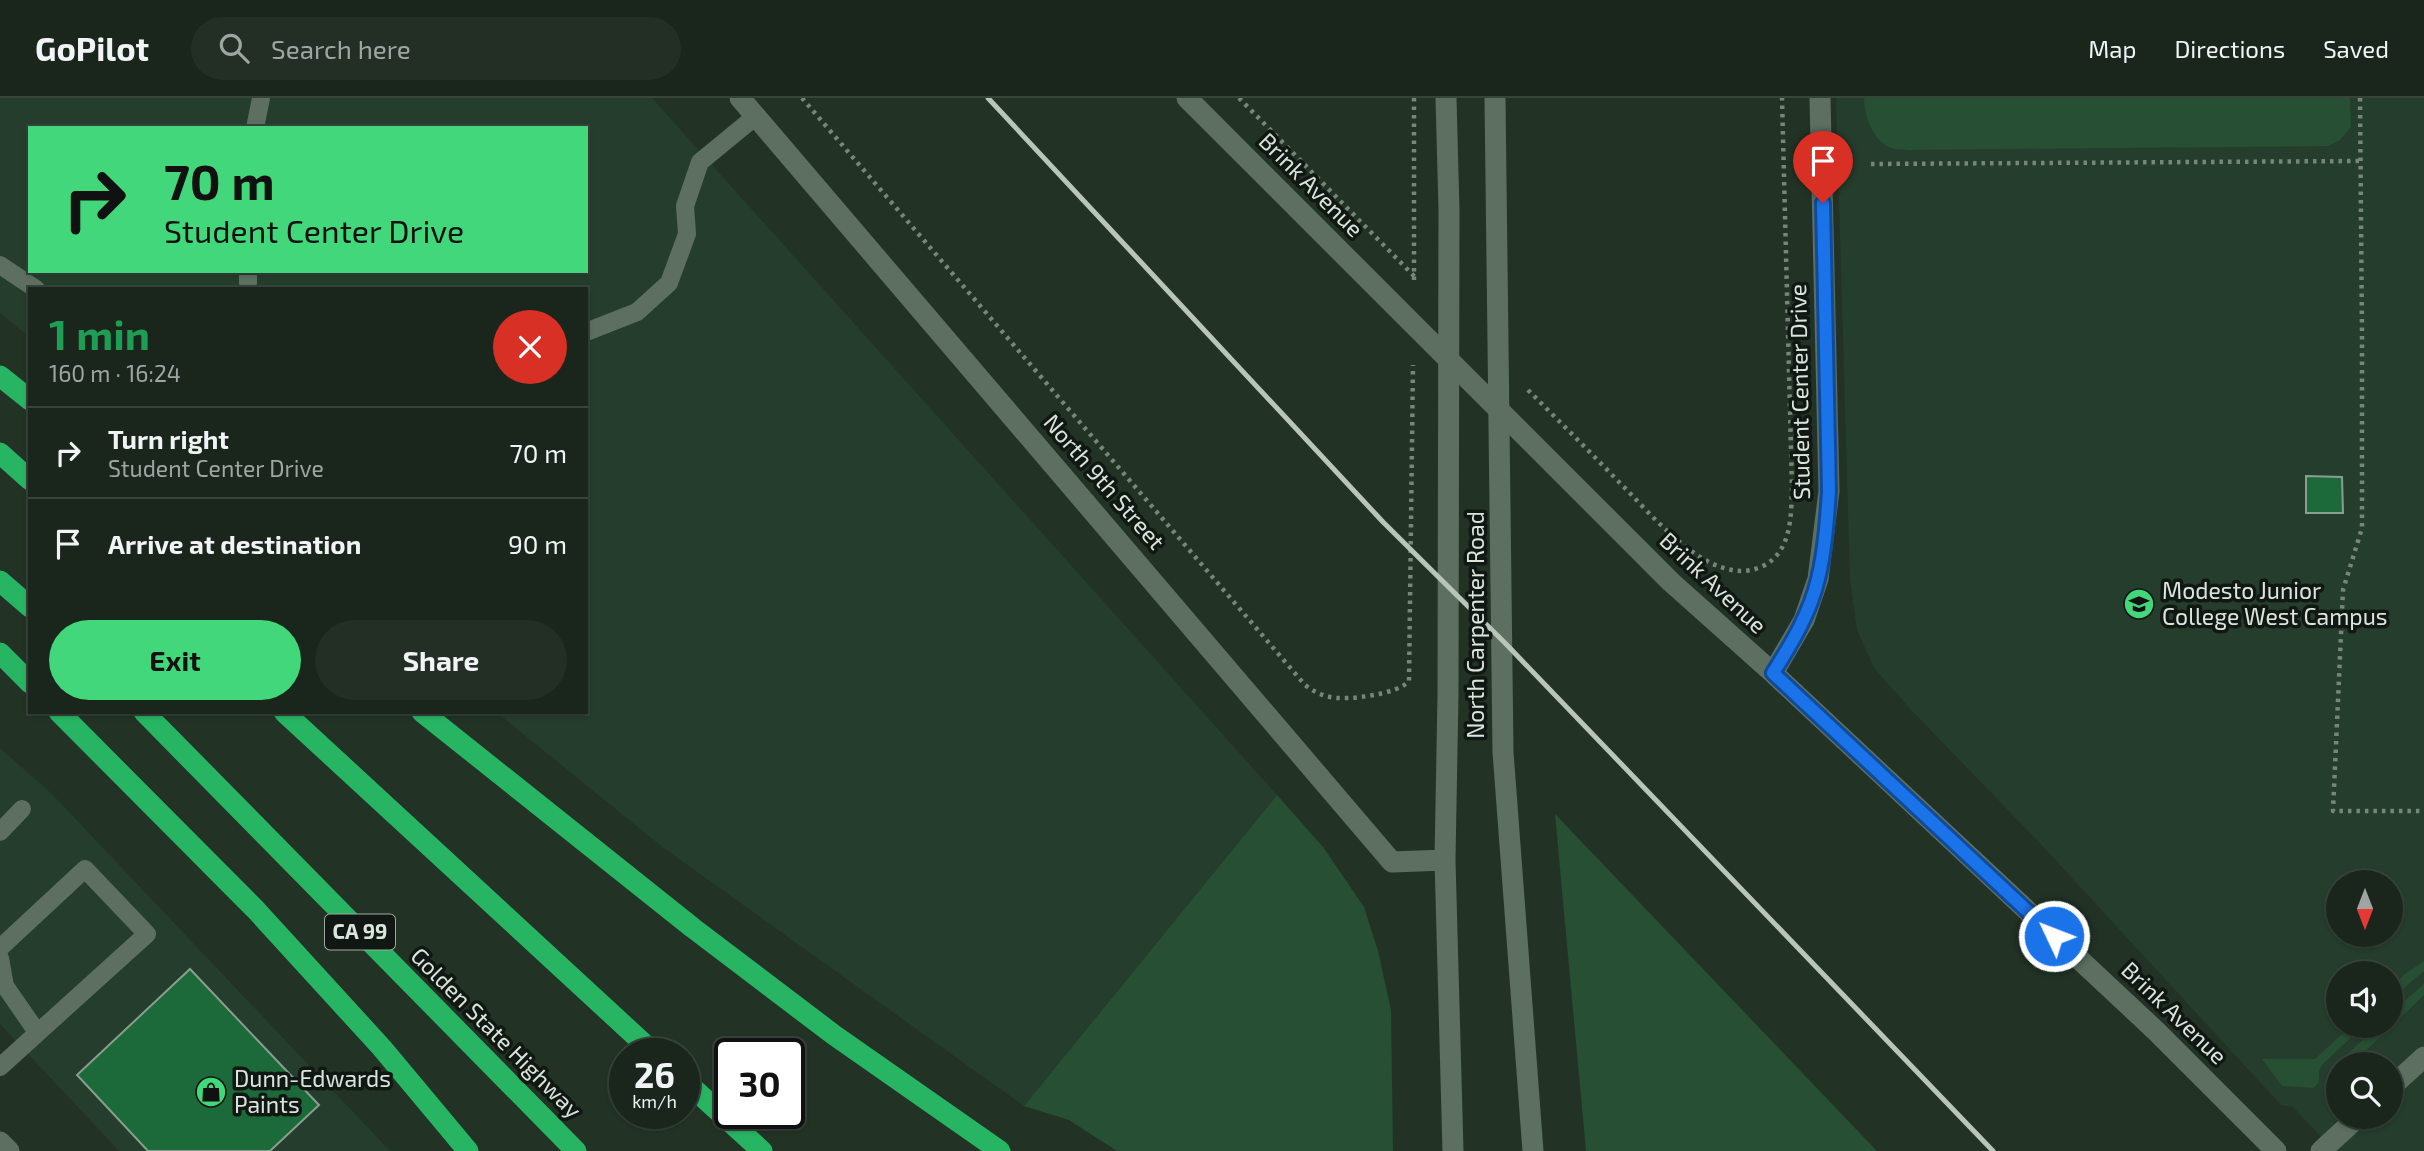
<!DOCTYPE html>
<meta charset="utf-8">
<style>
body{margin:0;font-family:"Exo 2",sans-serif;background:#232e25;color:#f1f3f6;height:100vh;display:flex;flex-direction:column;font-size:26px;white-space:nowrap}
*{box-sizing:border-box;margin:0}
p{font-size:23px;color:#9fa5a3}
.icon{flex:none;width:38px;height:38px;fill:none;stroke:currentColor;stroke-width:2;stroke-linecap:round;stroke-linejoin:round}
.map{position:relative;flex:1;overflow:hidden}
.side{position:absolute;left:28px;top:189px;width:560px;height:427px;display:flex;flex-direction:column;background:#1a261c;border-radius:0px;box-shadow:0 2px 5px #0004,0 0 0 2px #38433b}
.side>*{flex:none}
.guide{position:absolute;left:28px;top:28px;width:560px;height:147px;border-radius:0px;box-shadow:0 2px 5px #0004,0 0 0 2px #38433b;background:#42d77b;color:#111;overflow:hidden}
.needle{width:46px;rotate:180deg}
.tools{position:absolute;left:2326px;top:772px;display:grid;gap:14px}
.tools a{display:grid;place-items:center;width:77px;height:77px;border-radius:50%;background:#1a261c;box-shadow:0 2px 5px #0004,0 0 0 2px #38433b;font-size:35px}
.speed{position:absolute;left:609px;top:940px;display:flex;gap:14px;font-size:35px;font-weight:700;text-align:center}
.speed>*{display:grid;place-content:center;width:91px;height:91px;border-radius:50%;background:#1a261c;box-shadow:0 2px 5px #0004,0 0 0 2px #38433b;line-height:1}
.speed small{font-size:18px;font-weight:400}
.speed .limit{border:4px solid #111;border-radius:10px;background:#fff;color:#111}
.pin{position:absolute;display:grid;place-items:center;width:60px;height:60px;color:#fff;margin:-72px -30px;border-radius:50% 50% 50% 0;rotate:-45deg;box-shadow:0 0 7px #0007}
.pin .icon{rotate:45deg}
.me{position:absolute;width:77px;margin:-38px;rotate:313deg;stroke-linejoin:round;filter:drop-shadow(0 0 5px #0008)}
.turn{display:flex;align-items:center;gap:24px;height:147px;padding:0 21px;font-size:32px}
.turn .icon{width:91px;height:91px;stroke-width:2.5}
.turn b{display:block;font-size:49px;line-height:60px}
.round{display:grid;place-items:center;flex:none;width:74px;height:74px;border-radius:37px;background:#232e25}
.head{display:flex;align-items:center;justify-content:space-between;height:119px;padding:0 21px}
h1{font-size:42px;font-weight:700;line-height:52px;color:#1e9e55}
.primary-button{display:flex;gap:14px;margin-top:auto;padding:14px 21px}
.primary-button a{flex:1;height:80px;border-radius:42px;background:#42d77b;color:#111;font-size:28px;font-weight:700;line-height:80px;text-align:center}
.primary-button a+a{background:#232e25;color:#f1f3f6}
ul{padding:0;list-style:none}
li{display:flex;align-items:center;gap:21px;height:91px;padding:0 21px;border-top:2px solid #38433b}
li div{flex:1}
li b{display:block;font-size:26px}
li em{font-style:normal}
header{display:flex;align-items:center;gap:42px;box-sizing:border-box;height:98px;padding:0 35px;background:#1a261c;border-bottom:2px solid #38433b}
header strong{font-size:33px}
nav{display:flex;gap:38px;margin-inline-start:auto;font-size:24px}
.search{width:490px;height:63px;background:#232e25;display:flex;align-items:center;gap:18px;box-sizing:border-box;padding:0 24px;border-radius:38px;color:#9fa5a3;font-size:26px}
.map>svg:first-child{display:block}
</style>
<header>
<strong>GoPilot</strong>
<div class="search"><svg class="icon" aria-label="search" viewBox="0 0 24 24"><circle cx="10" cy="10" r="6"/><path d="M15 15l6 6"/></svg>Search here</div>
<nav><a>Map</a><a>Directions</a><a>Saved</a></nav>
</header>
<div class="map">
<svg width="2424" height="1053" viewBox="0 0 2424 1053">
<rect width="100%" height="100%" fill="#223326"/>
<path fill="#253d2c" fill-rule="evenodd" d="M0 0H652L1277 697 1024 1008 665 751 496 614H586V191H30V239L0 215ZM30 30H586V173H30Z
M1836 0H2424V1053H2334L2293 1009 2281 1007 2037 742 1913 614 1874 570 1857 532 1850 481ZM2338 784H2390V836H2338ZM2338 875H2390V928H2338ZM2338 966H2390V1018H2338Z
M0 650 52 696 390 1053H119L0 926Z"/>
<path fill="#274f33" d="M1864 0H2350L2351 29 2340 42 2328 48 1908 52C1903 51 1896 52 1891 50 1873 43 1864 18 1864 0Z
M1277 697 1323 749 1364 809 1378 853 1391 912 1393 1053H1117L1069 1022 1024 1008Z
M1555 716 1877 1053H1586Z
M2424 863V873L2391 901V889L2405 876Z
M2424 886V897L2352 966H2338V979L2331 985 2329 981 2332 971 2377 928H2390L2391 915Z
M2351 928H2363L2322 967 2319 973V984L2314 990 2282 988 2262 961H2315Z"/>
<path fill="#1c6939" stroke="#8a9e8e" stroke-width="2" d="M2306 378 2342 379 2343 415H2306Z
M190 871 319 1007 270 1053H148L77 977Z"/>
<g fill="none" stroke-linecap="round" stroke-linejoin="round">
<path stroke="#77867a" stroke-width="4.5" stroke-dasharray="3.5 5" stroke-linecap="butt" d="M802 0 1305 587C1313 593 1320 597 1330 599 1346 603 1399 596 1409 583L1413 267
M1239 0 1415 179
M1414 0V185
M2360 0 2362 237V430L2343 492 2333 713H2424
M1871 66 2361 63
M1528 292C1558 322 1588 352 1618 383 1651 415 1709 491 1761 469 1792 455 1791 418 1792 390L1782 0"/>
<path stroke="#5d6f61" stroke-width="18" d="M255 30 261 0
M0 167 36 191
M248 185V173
M586 234 637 214 669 185 687 136 685 108 700 64 756 18
M0 734 22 711
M0 850 85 771 147 836 0 969
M0 860 5 888 37 934"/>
<path stroke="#5d6f61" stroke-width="21" d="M1187 0 1671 484 1773 575 2155 932 2276 1053
M1773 575 1804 522 1818 481 1829 393 1820 0
M2390 990 2424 959
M2321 1053 2359 1018"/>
<path stroke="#5d6f61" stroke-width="21" d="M740 0 1392 764 1445 762
M1446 0 1449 112 1448 597 1445 762 1453 1053
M1495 0 1503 654 1533 1053
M0 1044 9 1053"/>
<path stroke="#27b563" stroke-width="21" d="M0 278 30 302
M0 355 30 382
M0 483 30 509
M0 555 30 585
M59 614 256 812 382 950 468 1053
M144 614 576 1053
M284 614 655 956
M422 614 693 830 834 937 1000 1053
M684 982 762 1053"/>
<path stroke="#b9c5bb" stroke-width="5" d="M988 0 1383 424 1506 546 1993 1053"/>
</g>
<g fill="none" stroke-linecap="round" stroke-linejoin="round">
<g stroke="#114b97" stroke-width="18">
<path id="route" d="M1823 105 1829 393C1827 422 1825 452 1818 481 1810 515 1792 545 1773 575L2054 838"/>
</g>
<use href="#route" stroke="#1a73e8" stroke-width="12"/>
</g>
<defs>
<g id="university-disc" transform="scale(1.575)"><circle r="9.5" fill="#42d77b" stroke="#111813"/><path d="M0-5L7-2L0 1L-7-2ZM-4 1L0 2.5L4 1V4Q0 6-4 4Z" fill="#111"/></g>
<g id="shop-disc" transform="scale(1.575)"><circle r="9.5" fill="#42d77b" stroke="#111813"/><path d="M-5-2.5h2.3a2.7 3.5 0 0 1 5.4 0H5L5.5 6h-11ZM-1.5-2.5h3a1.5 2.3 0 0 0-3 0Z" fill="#111"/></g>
</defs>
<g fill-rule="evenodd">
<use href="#university-disc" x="2139" y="506"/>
<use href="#shop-disc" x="211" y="994"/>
</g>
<g text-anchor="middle" stroke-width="7" stroke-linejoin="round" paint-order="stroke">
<rect fill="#111813" stroke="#9ea8a0" stroke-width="2" x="325" y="816.5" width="70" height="35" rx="5"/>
<g font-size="21" font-weight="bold" fill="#dae5dc">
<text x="360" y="841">CA 99</text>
</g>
<g font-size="23" fill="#dae5dc" stroke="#111813">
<text transform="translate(1311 87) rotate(45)" y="8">Brink Avenue</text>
<text transform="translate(1800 294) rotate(-91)" y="8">Student Center Drive</text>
<text transform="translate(1104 384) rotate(49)" y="8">North 9th Street</text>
<text transform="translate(1713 485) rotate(43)" y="8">Brink Avenue</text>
<text transform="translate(1476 527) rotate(-90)" y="8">North Carpenter Road</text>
<text transform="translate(2174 915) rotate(44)" y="8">Brink Avenue</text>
<text transform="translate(496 935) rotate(45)" y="8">Golden State Highway</text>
</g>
<g font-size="23" fill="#dae5dc" stroke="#111813" text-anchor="start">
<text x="2162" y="501">Modesto Junior<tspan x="2162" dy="26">College West Campus</tspan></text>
<text x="234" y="989">Dunn-Edwards<tspan x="234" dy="26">Paints</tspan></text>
</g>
</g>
</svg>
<div class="tools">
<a><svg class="needle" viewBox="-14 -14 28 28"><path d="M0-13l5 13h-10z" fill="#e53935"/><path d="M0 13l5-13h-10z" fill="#9fa5a3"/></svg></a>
<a><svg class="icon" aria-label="sound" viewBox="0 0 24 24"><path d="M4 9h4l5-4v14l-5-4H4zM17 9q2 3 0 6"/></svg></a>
<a><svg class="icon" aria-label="search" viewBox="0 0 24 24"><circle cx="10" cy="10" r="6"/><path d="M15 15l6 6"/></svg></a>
</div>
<div class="speed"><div>26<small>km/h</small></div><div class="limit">30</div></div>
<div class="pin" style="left:1823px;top:105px;background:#d93025"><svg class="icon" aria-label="arrive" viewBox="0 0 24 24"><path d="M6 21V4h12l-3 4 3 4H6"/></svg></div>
<svg class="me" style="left:2054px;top:838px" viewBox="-20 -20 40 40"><circle r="17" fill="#1a73e8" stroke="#fff" stroke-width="3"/><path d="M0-11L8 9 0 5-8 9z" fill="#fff"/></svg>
<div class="guide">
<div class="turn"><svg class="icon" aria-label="right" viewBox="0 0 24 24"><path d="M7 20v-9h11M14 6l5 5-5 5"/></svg><div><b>70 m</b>Student Center Drive</div></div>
</div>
<section class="side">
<div class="head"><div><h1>1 min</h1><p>160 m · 16:24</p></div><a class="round" style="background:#d93025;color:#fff"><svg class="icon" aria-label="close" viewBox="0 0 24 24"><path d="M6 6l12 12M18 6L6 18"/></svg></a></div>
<ul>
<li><svg class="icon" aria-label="right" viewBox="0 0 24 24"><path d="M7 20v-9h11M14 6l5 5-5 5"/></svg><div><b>Turn right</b><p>Student Center Drive</p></div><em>70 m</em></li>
<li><svg class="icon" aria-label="arrive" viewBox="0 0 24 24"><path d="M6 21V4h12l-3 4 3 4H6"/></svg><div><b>Arrive at destination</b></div><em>90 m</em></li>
</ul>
<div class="primary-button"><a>Exit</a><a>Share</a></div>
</section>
</div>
